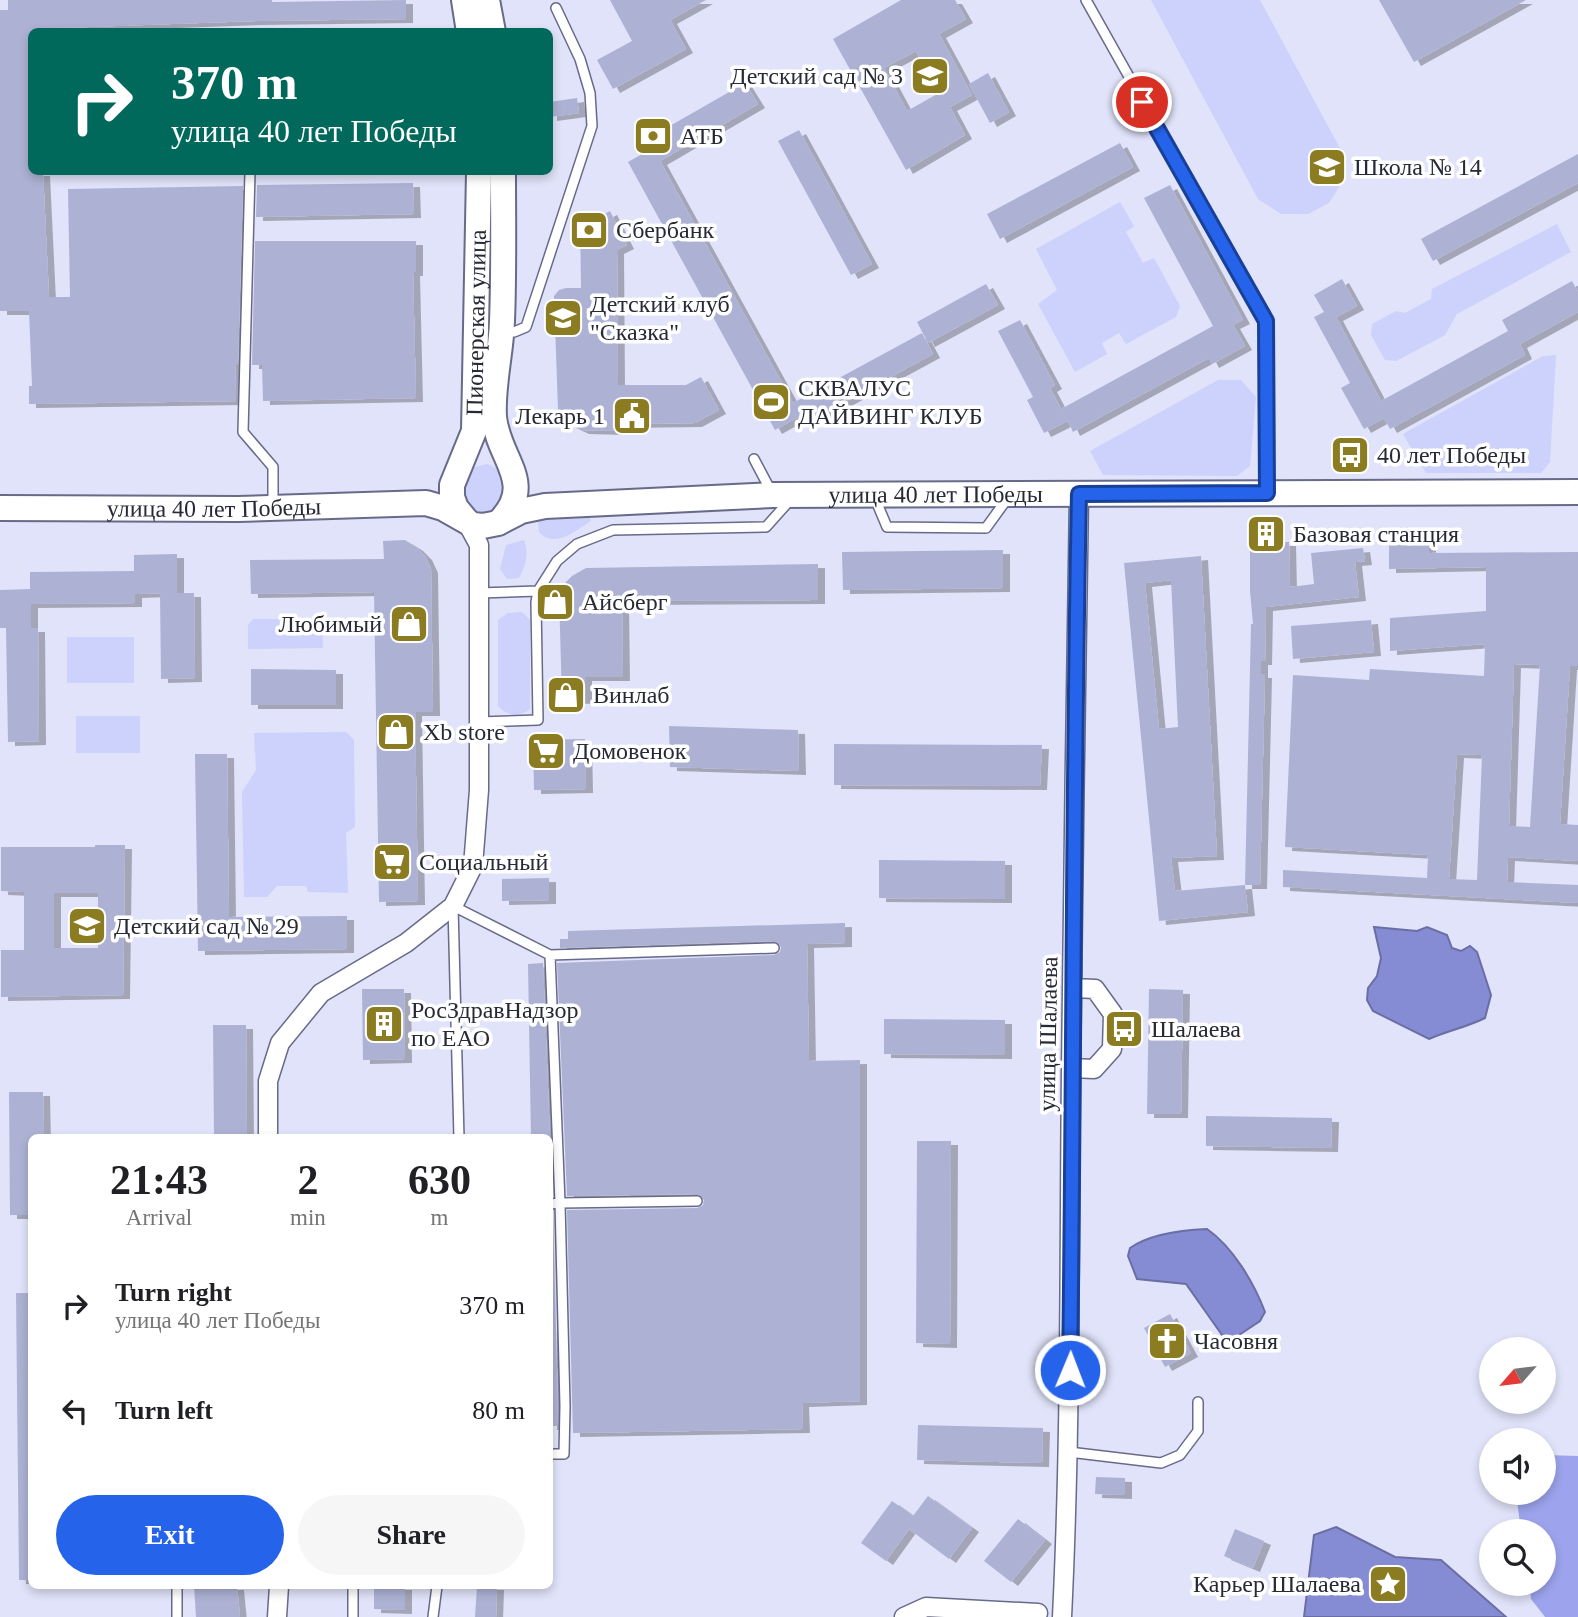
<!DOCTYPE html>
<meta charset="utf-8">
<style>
body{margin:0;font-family:Georgia,serif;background:#f6f6f6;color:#202124;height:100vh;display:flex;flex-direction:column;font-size:26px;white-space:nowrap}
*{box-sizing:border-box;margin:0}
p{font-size:23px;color:#757577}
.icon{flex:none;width:38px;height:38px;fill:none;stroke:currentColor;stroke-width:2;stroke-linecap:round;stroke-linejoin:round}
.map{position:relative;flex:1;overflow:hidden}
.sheet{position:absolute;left:28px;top:1134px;width:525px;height:455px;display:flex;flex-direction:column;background:#fff;border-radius:10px;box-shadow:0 4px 10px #0003}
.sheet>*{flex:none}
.banner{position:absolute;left:28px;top:28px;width:525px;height:147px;border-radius:10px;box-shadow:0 4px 10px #0003;background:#00695c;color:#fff;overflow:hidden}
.needle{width:46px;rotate:242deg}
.buttons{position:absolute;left:1479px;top:1337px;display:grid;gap:14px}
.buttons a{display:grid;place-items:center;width:77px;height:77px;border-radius:50%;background:#fff;box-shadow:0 4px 10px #0003;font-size:35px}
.pin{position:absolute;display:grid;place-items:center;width:60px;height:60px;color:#fff;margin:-30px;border:4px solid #fff;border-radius:50%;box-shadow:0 2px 7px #0007}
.me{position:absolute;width:77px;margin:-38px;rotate:1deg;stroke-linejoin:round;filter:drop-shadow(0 0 5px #0008)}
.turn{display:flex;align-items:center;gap:24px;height:147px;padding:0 28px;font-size:32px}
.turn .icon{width:91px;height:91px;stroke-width:2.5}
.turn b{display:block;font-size:49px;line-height:60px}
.eta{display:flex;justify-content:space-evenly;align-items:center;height:119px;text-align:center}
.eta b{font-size:42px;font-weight:800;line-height:49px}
.button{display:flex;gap:14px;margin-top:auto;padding:14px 28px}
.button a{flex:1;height:80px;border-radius:42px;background:#2563eb;color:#fff;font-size:28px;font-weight:800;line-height:80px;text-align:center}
.button a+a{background:#f6f6f6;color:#202124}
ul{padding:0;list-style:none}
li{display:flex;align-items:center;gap:21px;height:105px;padding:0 28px}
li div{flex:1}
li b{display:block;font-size:26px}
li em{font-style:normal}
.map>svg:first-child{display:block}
</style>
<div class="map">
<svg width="1578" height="1617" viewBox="0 0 1578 1617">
<defs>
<filter id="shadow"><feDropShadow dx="7" dy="4" stdDeviation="0" flood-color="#0004"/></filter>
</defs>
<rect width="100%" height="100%" fill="#e0e3f9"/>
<path fill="#ccd2fb" d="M1151 0H1260L1343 154V181L1329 203 1308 214H1281L1258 199Z
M1120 202 1134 226 1126 232 1143 263 1154 258 1180 306 1176 317 1126 344 1119 333 1102 343 1107 354 1075 372 1038 304 1057 290 1036 249Z
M1557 224 1571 252 1457 314 1445 335 1396 361 1385 360 1371 335 1372 324 1396 311 1405 313 1431 299 1432 289Z
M1556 355 1550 462 1541 473H1426L1403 434 1543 356Z
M1218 380H1241L1256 397 1250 466 1237 476 1103 475 1090 451Z
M487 464 503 471V511L477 516 463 506 461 481 471 468Z
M590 518 591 521C575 531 554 549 539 532L538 520Z
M524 540C529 554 526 565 519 578L507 579 500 569 506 545Z
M522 612 530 620V709C519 717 508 717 498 706V620L508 613Z
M253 619H312L322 625 323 648 248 649V625Z
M67 637H134V683H67Z
M76 716H140V753H76Z
M346 732 354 740 355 827 346 833 348 893 308 892 306 886H277L267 897H244L242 792 256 770 254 733Z"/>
<path fill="#9da4ed" d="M1544 1455 1578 1456V1617H1545L1531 1599 1529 1584H1544V1531H1521L1516 1493H1544Z"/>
<path fill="#868cd3" stroke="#6a6ea4" stroke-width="2" d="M1374 927 1417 931 1427 927 1447 935 1452 948 1461 951 1470 946 1477 952 1491 995 1485 1018C1467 1027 1447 1031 1429 1039L1373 1011 1367 1000 1368 988 1377 976 1381 958Z
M1207 1229C1233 1247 1254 1283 1265 1312L1260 1321 1233 1339 1222 1335 1186 1284 1137 1279 1128 1256 1130 1248C1150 1234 1183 1230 1207 1229Z
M1336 1527 1395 1557 1441 1560 1506 1617H1304L1314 1535Z"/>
<path fill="#adb2d4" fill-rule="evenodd" filter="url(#shadow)" d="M8 0H272V2L406 0V19L255 21 32 29V172H43L49 297H70L68 189 243 186 238 365H235L236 401 29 404V386H32L29 311H0V10H8Z
M610 0H706L670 20 686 49 613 89 597 60 632 41Z
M901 0H955L966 19 939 34 972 95 950 107 965 135 906 170 833 39ZM916 51 939 93 907 111 884 68Z
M1379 0H1526L1414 62Z
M988 73 1009 112 990 123 969 84Z
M745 83 758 104 660 161 793 403 922 333 933 354 804 424 800 416 775 430 628 162 653 148 647 139Z
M577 98 579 113 550 117V102Z
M799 130 872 264 851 275 778 141Z
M1120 143 1133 167 1000 239 987 214Z
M1578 154V183L1433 261 1421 239Z
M413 183 414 214 256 217 257 185Z
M1170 185 1243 320 1233 325 1245 346 1212 364 1209 358 1073 432 1068 421 1044 433 1027 400 1033 397 998 331 1020 320 1055 385 1050 388 1061 409 1213 326 1144 198Z
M610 211 627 245 617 250 618 385H686L701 377 719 410 695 423 618 424V431L582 430 569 424 558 410 554 296 559 290 566 288H581L580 217H599Z
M255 241H416V272H413L416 398 263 401 262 365H252Z
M1342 279 1357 306 1336 317 1381 401 1508 331 1502 320 1572 281 1578 292V312L1520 344 1525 355 1390 429 1384 418 1364 429 1341 388 1350 383 1314 317 1324 312 1314 295Z
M986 284 998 305 928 343 917 322Z
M1272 529V542H1289L1290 587 1314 584 1311 553 1363 548 1365 561 1355 562 1359 597 1266 607 1265 661H1261V674H1265L1260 885H1245L1251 624H1253L1250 591V542H1259V530Z
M405 540 416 547 425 556 431 569 433 712H415L418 901 379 902 374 592 251 594 250 560 384 559 383 541Z
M1389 544H1429V553L1578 552V666H1570L1560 824 1578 825V861L1508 857 1507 882 1578 885V903L1283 887V870L1427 878 1428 855 1285 847 1293 675 1369 680 1370 669 1484 676 1485 644 1390 651V618L1486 611V567L1389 569ZM1514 664 1540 665 1530 827 1509 826ZM1457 754 1482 755 1477 880 1449 879Z
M1003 550V588L843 590 842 552Z
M177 554V593H194L195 678 161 679 160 593 135 594V603L31 604V628H38L39 741 8 742 6 628H0V590L30 589V572L134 571V555Z
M1201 556 1217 856 1171 858 1175 891 1245 885 1248 912 1159 921 1124 563ZM1171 580 1178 727 1159 729 1145 583Z
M818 564V600L622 601 623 677H585V700L562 699 559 596 564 584 572 576 586 568Z
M1371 620 1374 652 1293 659 1291 626Z
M251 669 336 670V705H251Z
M669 726 798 730 799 771 670 767Z
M585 739 586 789 534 790 533 740Z
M834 744 1042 745 1040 786 834 785Z
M195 754H227L229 917 347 916V949L198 951Z
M95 845H125L123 995 1 997V950H24V892L1 891V847H95ZM54 893H98V948H54Z
M879 860 1005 861V899L879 898Z
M549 878V900L502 901V879Z
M845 923V943L807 944 809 1061 860 1060V1401L802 1403 803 1429 573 1433 567 1210 697 1208 703 1205 704 1200 697 1194 567 1196 557 963 774 955 780 952 781 947 774 941 560 948V939H568V931Z
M543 963 550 1138H531L528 964Z
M362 989H404L405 1059 363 1060Z
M1149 989 1183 990 1181 1114H1147Z
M884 1019 1005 1020V1055L884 1054Z
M213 1025H246L247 1138H214Z
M9 1092H43L44 1138H32V1215H10Z
M1206 1116 1332 1118 1331 1148 1206 1146Z
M917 1141H951L950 1344 916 1343Z
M553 1213 558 1406V1426H550V1214Z
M16 1293H32V1580H19Z
M1170 1314 1191 1353 1165 1367 1144 1328Z
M918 1425 1043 1428 1042 1463 917 1460Z
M1096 1477 1125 1478V1495L1095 1494Z
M928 1496 972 1528 949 1559 909 1529 886 1561 861 1543 892 1501 913 1516Z
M1018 1519 1045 1540 1011 1582 984 1561Z
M1235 1529 1264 1541 1253 1568 1224 1556Z
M194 1586H237L240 1617H196Z
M374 1586H405V1610L374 1609Z
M477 1586H497L496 1617H475Z"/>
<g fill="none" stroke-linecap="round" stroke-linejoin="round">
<g stroke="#676a89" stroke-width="12">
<path id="lane" d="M1086 0 1266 321 1267 490
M250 172 243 432 273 467V506
M506 328 508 331 514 332 526 327 592 126 590 93 580 59 556 8
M754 459 772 493
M874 496 887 527 986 528 1007 499
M479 593 538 591
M479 722 538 720 536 602 538 591 557 561 577 544 613 530 766 527 791 499
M459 1138 453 906 550 955 774 948
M550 1204 560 1203 550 955
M1069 1452 1161 1463 1180 1455 1198 1431V1402
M550 1454H564L565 1406 560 1203 697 1201
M177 1586V1617
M353 1617V1586
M433 1617 437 1586"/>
</g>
<g stroke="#676a89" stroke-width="21">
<path id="street" d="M1071 1068 1094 1069 1112 1049 1113 1014 1095 989 1074 988
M268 1138V1081L280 1043 321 993 406 943 453 906 473 866 479 790V545L466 521
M277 1617 279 1586
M904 1617 926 1607 1038 1613
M1062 1617C1071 1434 1069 1252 1071 1069 1074 877 1075 686 1079 494"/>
</g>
<g stroke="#676a89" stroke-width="28">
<g id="secondary">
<path d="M464 0 469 32"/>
<path d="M487 0 493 32"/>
<path id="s1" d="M0 508 238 509 426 503 443 508 473 525 483 526 498 523 521 511 545 506 773 495 1578 492"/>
<path id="s2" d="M466 520 456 508 452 497V485L474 431 479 172"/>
<path d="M501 520C536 482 498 459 494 417 492 386 501 353 502 321 504 272 503 221 503 172"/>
</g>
</g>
<use href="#lane" stroke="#fff" stroke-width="9"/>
<use href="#street" stroke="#fff" stroke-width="18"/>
<use href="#secondary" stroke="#fff" stroke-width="24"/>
</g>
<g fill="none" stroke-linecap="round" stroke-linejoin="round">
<g stroke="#184099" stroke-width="18">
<path id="route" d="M1070 1370C1074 1078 1073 786 1079 494L1267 493 1266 321 1142 102"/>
</g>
<use href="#route" stroke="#2563eb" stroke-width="12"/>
</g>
<defs>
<g id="school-square" transform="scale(2.0125)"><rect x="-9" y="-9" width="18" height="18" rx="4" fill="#8b7c22" stroke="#fff"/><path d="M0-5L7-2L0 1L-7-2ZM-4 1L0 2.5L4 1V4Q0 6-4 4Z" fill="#fff"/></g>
<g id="bank-square" transform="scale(2.0125)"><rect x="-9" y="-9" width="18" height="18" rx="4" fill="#8b7c22" stroke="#fff"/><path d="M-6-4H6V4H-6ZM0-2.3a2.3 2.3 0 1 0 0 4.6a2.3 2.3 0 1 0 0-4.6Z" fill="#fff"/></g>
<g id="stadium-square" transform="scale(2.0125)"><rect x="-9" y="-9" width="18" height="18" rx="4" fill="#8b7c22" stroke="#fff"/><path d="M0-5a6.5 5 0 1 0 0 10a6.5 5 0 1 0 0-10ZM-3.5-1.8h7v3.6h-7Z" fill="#fff"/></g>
<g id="civic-square" transform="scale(2.0125)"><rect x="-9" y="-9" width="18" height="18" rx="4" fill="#8b7c22" stroke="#fff"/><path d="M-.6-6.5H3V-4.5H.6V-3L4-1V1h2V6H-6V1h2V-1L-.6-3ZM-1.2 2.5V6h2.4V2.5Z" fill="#fff"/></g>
<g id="bus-square" transform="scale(2.0125)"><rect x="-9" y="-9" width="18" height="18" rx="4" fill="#8b7c22" stroke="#fff"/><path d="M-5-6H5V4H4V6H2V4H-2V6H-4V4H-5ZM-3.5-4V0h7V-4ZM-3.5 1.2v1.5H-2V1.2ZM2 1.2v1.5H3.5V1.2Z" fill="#fff"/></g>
<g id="building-square" transform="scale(2.0125)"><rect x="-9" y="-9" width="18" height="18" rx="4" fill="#8b7c22" stroke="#fff"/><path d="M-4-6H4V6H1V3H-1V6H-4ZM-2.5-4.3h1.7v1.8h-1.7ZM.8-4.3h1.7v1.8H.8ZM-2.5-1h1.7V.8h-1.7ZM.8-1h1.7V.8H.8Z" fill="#fff"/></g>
<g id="shop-square" transform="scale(2.0125)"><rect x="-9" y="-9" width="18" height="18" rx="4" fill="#8b7c22" stroke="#fff"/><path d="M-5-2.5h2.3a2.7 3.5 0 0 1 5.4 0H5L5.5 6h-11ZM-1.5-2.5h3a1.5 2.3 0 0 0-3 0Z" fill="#fff"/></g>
<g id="supermarket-square" transform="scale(2.0125)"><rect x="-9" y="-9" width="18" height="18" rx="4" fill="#8b7c22" stroke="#fff"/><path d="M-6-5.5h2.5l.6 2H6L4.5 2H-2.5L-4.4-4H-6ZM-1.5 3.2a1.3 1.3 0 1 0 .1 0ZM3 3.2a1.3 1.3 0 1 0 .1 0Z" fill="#fff"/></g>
<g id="church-square" transform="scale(2.0125)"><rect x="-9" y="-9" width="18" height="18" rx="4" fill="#8b7c22" stroke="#fff"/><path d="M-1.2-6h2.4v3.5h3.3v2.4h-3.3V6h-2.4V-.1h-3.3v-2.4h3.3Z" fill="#fff"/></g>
<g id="sight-square" transform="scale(2.0125)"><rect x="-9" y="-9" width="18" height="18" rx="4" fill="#8b7c22" stroke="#fff"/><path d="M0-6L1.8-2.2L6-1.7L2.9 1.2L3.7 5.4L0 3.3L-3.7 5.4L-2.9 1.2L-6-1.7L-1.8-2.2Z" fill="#fff"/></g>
</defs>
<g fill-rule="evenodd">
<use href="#school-square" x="930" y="76"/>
<use href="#bank-square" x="653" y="136"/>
<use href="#school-square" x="1327" y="167"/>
<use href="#bank-square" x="589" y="230"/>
<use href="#school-square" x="563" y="318"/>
<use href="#stadium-square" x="771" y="402"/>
<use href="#civic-square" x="632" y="416"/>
<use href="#bus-square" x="1350" y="455"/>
<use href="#building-square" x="1266" y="534"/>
<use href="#shop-square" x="555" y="602"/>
<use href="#shop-square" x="409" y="624"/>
<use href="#shop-square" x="566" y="695"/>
<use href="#shop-square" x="396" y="732"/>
<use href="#supermarket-square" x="546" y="751"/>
<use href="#supermarket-square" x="392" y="862"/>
<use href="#school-square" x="87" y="926"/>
<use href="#building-square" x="384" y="1024"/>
<use href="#bus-square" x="1124" y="1029"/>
<use href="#church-square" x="1167" y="1341"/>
<use href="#sight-square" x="1388" y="1584"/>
</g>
<g text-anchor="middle" stroke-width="7" stroke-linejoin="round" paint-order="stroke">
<g font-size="24" fill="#272936" stroke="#fff" text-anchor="start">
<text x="903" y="84" text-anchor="end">Детский сад № 3</text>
<text x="680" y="144">АТБ</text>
<text x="1354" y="175">Школа № 14</text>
<text x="616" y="238">Сбербанк</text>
<text x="590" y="312">Детский клуб<tspan x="590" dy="28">"Сказка"</tspan></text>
<text x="798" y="396">СКВАЛУС<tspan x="798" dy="28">ДАЙВИНГ КЛУБ</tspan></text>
<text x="605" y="424" text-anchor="end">Лекарь 1</text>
<text x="1377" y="463">40 лет Победы</text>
<text x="1293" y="542">Базовая станция</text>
<text x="582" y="610">Айсберг</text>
<text x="382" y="632" text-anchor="end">Любимый</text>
<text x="593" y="703">Винлаб</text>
<text x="423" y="740">Xb store</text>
<text x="573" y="759">Домовенок</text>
<text x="419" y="870">Социальный</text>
<text x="114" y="934">Детский сад № 29</text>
<text x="411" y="1018">РосЗдравНадзор<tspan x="411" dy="28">по ЕАО</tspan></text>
<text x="1151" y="1037">Шалаева</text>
<text x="1194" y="1349">Часовня</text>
<text x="1361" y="1592" text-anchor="end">Карьер Шалаева</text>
</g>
<g font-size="24" fill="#272936" stroke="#fff">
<text dy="8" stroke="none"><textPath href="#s2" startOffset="206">Пионерская улица</textPath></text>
<text dy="8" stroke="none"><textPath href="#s1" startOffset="945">улица 40 лет Победы</textPath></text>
<text dy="8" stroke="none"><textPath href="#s1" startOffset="214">улица 40 лет Победы</textPath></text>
<text transform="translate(1048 1034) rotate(-89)" y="8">улица Шалаева</text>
</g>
</g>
</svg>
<div class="buttons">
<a><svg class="needle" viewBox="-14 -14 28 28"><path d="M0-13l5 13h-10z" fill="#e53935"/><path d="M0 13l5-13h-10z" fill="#757577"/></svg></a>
<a><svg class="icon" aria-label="sound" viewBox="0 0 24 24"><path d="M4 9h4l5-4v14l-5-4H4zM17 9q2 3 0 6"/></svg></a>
<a><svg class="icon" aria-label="search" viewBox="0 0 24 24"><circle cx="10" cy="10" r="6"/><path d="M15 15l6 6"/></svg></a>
</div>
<div class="pin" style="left:1142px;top:102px;background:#d93025"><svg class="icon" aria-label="arrive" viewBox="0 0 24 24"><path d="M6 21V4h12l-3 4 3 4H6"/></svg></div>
<svg class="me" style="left:1070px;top:1370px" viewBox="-20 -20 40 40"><circle r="17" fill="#2563eb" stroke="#fff" stroke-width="3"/><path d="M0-11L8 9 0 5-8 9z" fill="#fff"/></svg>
<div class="banner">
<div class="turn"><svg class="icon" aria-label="right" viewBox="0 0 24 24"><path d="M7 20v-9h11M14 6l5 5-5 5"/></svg><div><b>370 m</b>улица 40 лет Победы</div></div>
</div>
<section class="sheet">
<div class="eta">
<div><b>21:43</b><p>Arrival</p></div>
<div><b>2</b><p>min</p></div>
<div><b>630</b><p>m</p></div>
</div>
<ul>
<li><svg class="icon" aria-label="right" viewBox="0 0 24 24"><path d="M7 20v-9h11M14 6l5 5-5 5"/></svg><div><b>Turn right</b><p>улица 40 лет Победы</p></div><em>370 m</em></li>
<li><svg class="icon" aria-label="left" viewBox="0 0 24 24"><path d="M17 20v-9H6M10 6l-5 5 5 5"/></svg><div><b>Turn left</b></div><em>80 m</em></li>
</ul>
<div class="button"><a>Exit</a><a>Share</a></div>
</section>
</div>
